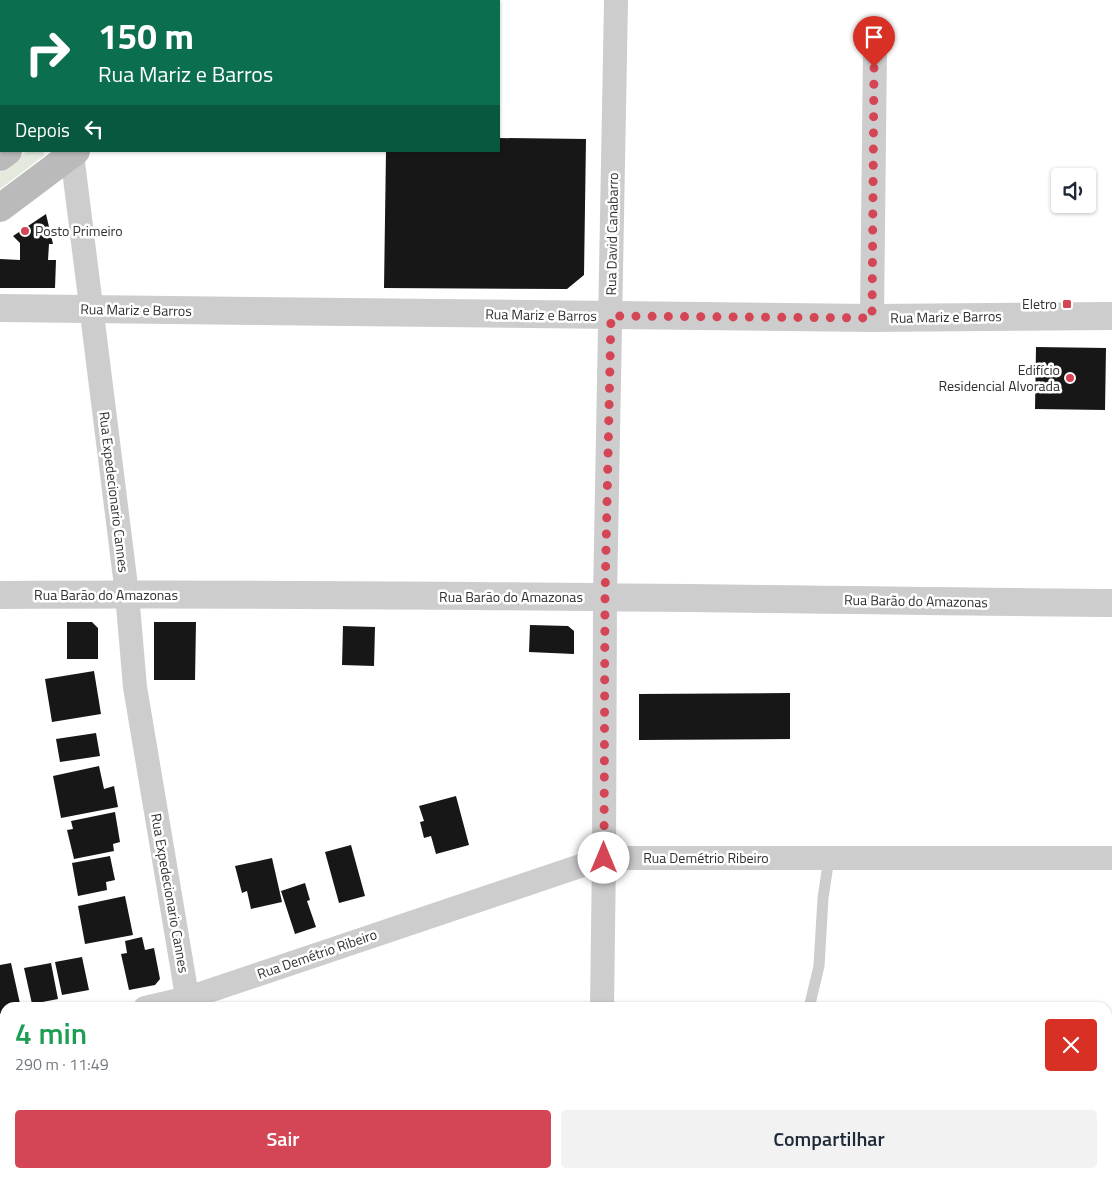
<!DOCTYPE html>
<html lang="pt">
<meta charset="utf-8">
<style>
body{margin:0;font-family:"Titillium Web",sans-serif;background:#f2f2f3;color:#1f2937;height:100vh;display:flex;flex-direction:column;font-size:19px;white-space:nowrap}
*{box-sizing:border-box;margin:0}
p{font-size:16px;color:#747a83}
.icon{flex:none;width:28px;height:28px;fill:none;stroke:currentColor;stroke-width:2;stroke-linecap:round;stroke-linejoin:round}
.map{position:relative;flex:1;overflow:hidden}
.details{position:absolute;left:0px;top:1002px;width:1112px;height:176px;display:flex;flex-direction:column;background:#fff;border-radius:15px 15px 0 0;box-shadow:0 1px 4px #0004}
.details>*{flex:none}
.hud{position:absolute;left:0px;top:0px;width:500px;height:152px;box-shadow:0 1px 4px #0004;background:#0b6e4f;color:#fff;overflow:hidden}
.fabs{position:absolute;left:1051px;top:168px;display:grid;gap:10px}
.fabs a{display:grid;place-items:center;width:45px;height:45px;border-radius:5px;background:#fff;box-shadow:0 1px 4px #0004;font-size:25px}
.pin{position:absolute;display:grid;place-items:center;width:42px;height:42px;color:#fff;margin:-51px -21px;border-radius:50% 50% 50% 0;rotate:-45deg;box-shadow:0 0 5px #0007}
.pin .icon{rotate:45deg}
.me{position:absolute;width:55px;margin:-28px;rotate:0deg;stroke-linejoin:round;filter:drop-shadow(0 0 4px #0008)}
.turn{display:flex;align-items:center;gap:18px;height:105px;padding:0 15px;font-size:22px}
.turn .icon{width:65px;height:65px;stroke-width:2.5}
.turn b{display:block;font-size:35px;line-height:42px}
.then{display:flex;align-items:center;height:48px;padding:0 15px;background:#0003;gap:10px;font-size:19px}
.round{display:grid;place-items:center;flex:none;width:52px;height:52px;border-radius:5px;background:#f2f2f3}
.headline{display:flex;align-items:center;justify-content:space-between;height:85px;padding:0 15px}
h1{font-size:30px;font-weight:600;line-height:38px;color:#1e9e55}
.button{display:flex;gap:10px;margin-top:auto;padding:10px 15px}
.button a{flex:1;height:58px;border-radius:5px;background:#d44556;color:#fff;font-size:20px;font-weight:600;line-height:58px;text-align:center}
.button a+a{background:#f2f2f3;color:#1f2937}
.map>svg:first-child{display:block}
</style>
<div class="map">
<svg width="1112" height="1178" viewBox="0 0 1112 1178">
<rect width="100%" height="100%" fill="#fff"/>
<path fill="#e4e9dd" d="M27 151H42L45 155 0 189V172Z"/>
<path fill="#171717" d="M499 138 586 139 584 275 567 289 384 288 386 151H499Z
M46 214 53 244H49L48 260H56L55 288H0V259L20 260V243L13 236Z
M1036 347 1106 348 1105 410 1035 409Z
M67 622H92L98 628V659H67Z
M154 622H196L195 680H154Z
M530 625 568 626 574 631V654L529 652Z
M343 626 375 627 374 666 342 665Z
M94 671 101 714 52 722 45 679Z
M790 693V739L639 740V694Z
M96 733 100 756 60 762 56 739Z
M99 766 104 789 114 786 118 807 61 818 53 776Z
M456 796 469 845 436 854 431 836 424 838 420 822 424 821 419 806Z
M115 812 120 842 113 844 114 851 74 859 67 830 73 829 71 821Z
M351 845 365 896 339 903 325 852Z
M110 856 115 880 106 882 107 890 78 896 72 863Z
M272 858 282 902 251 909 247 891 242 893 235 866Z
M305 883 310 900 307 901 316 927 295 934 281 891Z
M125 896 133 935 85 944 78 906Z
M142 937 145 950 154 948 160 979 155 985 129 990 121 954 127 953 125 941Z
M82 957 89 990 62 995 55 962Z
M11 963 21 1008H5V1013L0 1014V965Z
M51 963 58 999 32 1004 24 968Z"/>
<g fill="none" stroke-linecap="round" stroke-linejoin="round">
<path stroke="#cdcdcd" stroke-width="11" d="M809 1008 819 966 823 898 829 858"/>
<path stroke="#cdcdcd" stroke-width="24" d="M72 154 127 594 135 687 189 1008
M872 318 875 48
M145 1008 188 998 604 858H1112
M602 1008 604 858 605 597 616 0
M0 1041 5 1040
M215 1174 216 1178
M600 1178V1174"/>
<path stroke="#cdcdcd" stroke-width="28" d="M0 308 872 318 1112 316
M0 595C371 593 741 599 1112 603"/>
<path stroke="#bababa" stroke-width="28" d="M224 1 226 0
M297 1 298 0
M0 157 8 151
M0 208 76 151"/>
</g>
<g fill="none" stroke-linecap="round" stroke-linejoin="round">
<path stroke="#d44556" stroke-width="9" stroke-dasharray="0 16.2" d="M604 858 605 597 611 316 872 318 874 67"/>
</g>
<g fill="#d44556" stroke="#fff" stroke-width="2">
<circle cx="25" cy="231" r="5"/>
<rect x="1062" y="299" width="10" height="10" rx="2.5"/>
<circle cx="1070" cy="378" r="5"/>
</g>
<g text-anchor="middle" stroke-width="5" stroke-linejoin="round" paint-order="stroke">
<g font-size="14" fill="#303030" stroke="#fff" text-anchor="end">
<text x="35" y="236" text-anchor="start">Posto Primeiro</text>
<text x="1057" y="309">Eletro</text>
<text x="1060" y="375">Edifício<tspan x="1060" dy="16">Residencial Alvorada</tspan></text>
</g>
<g font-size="14" fill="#303030" stroke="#fff">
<text transform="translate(612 234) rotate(-89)" y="5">Rua David Canabarro</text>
<text transform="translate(136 310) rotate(1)" y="5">Rua Mariz e Barros</text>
<text transform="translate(541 315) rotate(1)" y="5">Rua Mariz e Barros</text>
<text transform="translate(946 317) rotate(-1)" y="5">Rua Mariz e Barros</text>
<text transform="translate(114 492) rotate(83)" y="5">Rua Expedecionario Cannes</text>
<text x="106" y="600">Rua Barão do Amazonas</text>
<text x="511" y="602">Rua Barão do Amazonas</text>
<text transform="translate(916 601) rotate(1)" y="5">Rua Barão do Amazonas</text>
<text x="706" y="863">Rua Demétrio Ribeiro</text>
<text transform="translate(170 893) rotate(80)" y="5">Rua Expedecionario Cannes</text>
<text transform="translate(317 954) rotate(-19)" y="5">Rua Demétrio Ribeiro</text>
</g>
</g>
</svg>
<div class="fabs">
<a><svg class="icon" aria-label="sound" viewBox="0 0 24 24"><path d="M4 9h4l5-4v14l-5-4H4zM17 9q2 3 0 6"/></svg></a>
</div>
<div class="pin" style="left:874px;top:67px;background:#d93025"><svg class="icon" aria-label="arrive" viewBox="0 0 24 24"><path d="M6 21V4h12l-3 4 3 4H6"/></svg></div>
<svg class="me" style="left:604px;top:858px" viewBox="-20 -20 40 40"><circle r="19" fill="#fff"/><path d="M0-13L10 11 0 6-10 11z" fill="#d44556"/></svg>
<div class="hud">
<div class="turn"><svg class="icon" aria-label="right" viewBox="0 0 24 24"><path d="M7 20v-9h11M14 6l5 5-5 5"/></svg><div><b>150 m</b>Rua Mariz e Barros</div></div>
<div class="then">Depois<svg class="icon" aria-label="left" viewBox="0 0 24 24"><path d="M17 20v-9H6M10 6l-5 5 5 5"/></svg></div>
</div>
<section class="details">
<div class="headline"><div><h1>4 min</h1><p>290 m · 11:49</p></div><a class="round" style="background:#d93025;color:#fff"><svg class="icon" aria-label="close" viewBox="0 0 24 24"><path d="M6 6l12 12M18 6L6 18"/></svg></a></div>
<div class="button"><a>Sair</a><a>Compartilhar</a></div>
</section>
</div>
